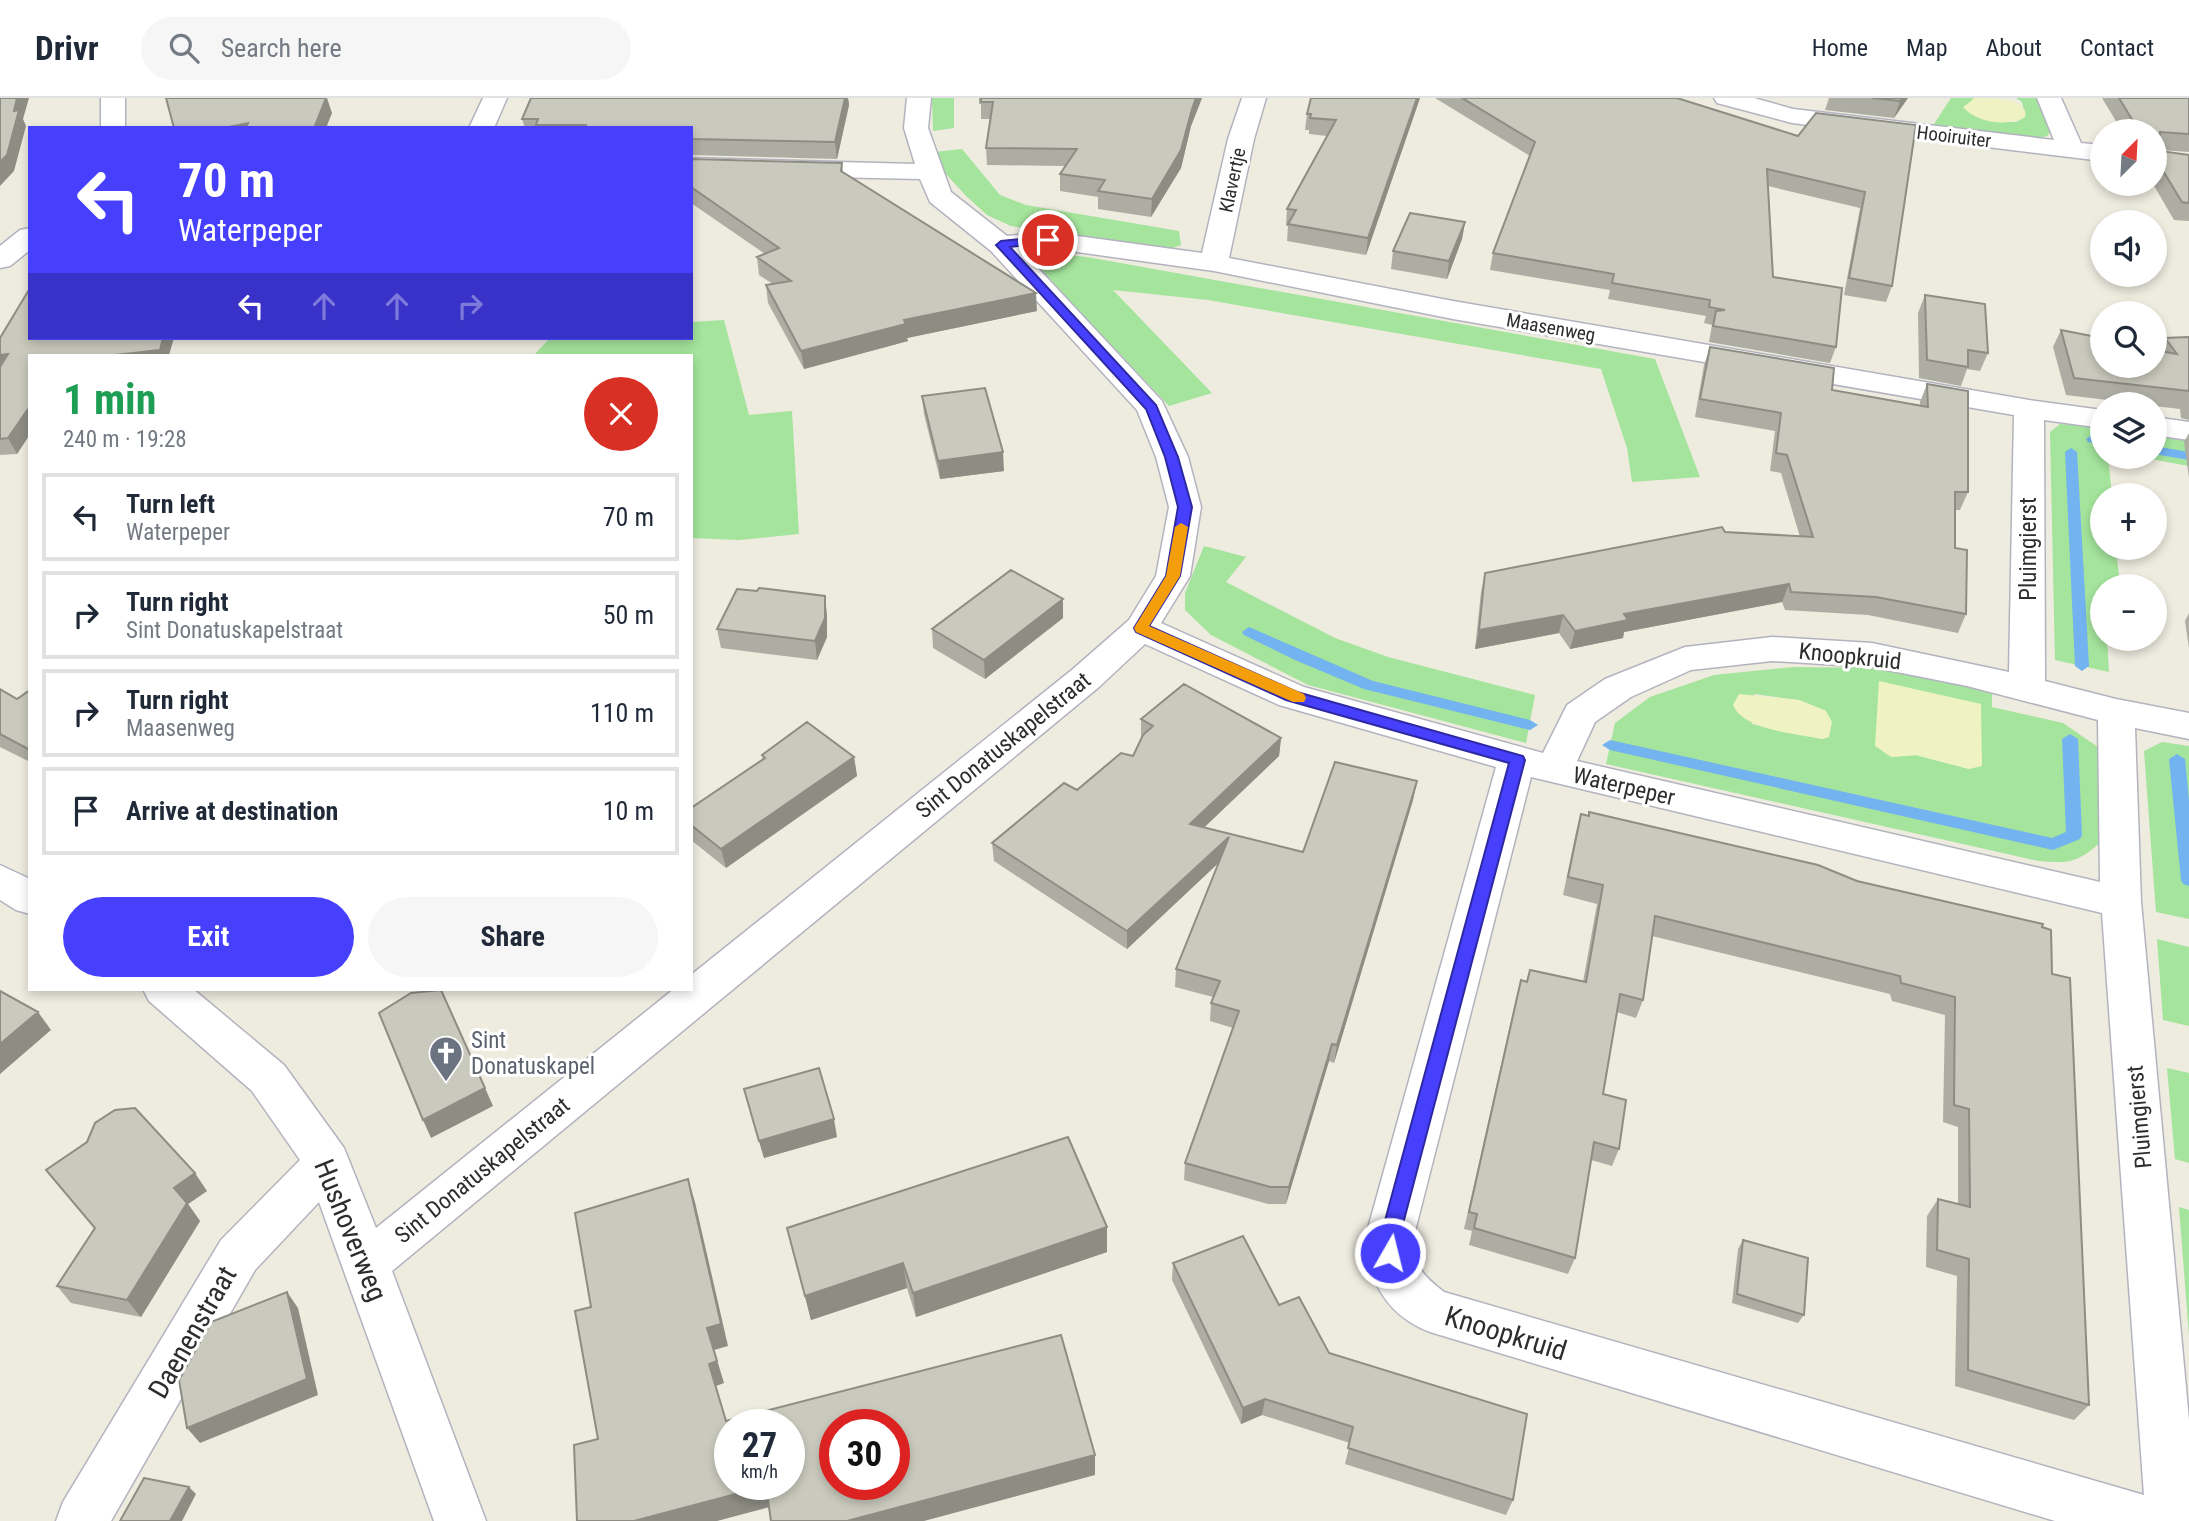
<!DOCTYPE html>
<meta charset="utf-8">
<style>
body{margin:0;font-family:"Roboto Condensed",sans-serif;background:#f6f6f7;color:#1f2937;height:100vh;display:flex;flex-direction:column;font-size:26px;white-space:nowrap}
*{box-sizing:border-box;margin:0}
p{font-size:23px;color:#747a83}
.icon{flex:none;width:38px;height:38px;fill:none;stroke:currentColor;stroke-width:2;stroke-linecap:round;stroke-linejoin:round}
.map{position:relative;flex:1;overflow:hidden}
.side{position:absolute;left:28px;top:256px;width:665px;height:637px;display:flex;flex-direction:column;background:#fff;border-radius:0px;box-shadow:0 4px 10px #0003}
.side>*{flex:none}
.guide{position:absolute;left:28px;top:28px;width:665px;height:214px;border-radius:0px;box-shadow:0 4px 10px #0003;background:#463ffb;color:#fff;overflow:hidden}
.needle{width:46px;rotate:24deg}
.fabs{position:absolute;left:2090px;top:21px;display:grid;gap:14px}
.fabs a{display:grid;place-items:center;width:77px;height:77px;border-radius:50%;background:#fff;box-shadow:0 4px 10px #0003;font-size:35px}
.speed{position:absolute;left:714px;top:1311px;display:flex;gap:14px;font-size:35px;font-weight:700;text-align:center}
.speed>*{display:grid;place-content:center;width:91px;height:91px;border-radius:50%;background:#fff;box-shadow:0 4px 10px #0003;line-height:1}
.speed small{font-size:18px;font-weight:400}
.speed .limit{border:10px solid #d22;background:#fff;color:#111}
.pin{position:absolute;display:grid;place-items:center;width:60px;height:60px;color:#fff;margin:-30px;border:4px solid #fff;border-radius:50%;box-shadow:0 2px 7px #0007}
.me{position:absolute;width:77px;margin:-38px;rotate:8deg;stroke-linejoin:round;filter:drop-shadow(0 0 5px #0008)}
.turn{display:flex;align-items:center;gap:24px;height:147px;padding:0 35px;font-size:32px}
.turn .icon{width:91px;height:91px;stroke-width:2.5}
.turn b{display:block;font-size:49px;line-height:60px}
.lanes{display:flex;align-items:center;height:66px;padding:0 35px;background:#0003;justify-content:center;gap:35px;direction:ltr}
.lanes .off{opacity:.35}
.round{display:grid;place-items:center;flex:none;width:74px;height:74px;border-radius:37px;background:#f6f6f7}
.summary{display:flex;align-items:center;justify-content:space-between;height:119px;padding:0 35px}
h1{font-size:42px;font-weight:700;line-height:52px;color:#1e9e55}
.cta{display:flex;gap:14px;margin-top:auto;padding:14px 35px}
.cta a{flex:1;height:80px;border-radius:42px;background:#463ffb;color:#fff;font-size:28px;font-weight:700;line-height:80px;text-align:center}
.cta a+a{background:#f6f6f7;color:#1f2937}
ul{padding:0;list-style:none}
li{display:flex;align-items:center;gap:21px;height:88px;margin:0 14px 10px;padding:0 21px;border:4px solid #e0e1e3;border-radius:0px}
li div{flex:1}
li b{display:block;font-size:26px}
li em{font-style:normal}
header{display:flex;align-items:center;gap:42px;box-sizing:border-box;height:98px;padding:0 35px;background:#fff;border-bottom:2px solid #e0e1e3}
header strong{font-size:33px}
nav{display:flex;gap:38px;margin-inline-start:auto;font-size:24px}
.search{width:490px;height:63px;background:#f6f6f7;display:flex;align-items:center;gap:18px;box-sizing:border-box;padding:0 24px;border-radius:38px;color:#747a83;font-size:26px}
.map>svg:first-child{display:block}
</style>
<header>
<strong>Drivr</strong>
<div class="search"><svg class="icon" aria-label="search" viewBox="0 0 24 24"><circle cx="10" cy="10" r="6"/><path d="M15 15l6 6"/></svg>Search here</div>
<nav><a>Home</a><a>Map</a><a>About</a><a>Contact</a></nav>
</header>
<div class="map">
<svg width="2189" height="1423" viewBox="0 0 2189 1423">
<rect width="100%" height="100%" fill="#eeebdf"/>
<path fill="#a4e49c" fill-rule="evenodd" d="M932 0H954V30L933 33Z
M1951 0H1975L1972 1 1997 24H2016L2025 19 2022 4 2016 0H2039L2053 31 2047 38 2039 40 1932 29Z
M962 51 1000 97 1026 107 1179 133 1181 147 1165 153 1011 128 987 117 966 98 945 75 935 54Z
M1058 156 1087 159 1655 261 1700 379 1632 384 1627 350 1601 271 1208 202 1113 192 1212 295 1169 308 1033 164Z
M724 222 749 317 792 313 799 436 739 442 691 440V257H534L550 240H691V224Z
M2060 326 2102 329V359H2108L2112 397H2102V450H2116L2120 488H2102V541H2107L2109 574 2055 562 2050 334Z
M2154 336 2189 341V368L2139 359H2154Z
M1204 448 1246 459 1226 484 1335 540 1388 559 1535 597 1526 645 1308 587 1211 537 1185 512V495Z
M1793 569 1878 570 1992 592V609L2063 625 2098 649 2101 744C2078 764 2070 766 2039 763L1606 666 1615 625 1650 599 1714 577ZM1754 596 1799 602 1826 613 1829 639 1822 641 1752 626ZM1981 606 1969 671 1916 657 1891 659Z
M2162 644 2189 648V821L2156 814 2144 653Z
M2157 841 2189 849V928L2163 922Z
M2167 970 2189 975V1065L2175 1061Z
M2179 1109 2189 1112V1238Z"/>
<path fill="#eff3c3" d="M1975 0C1992 0 2030 0 2025 19 2008 29 1976 25 1963 9Z
M1879 583 1981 606 1982 668 1969 671 1916 657 1891 659 1875 648Z
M1739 596 1799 602 1826 613 1832 624 1829 639 1822 641C1797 636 1743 632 1733 607Z"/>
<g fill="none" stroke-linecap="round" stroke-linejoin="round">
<path fill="#72b3f0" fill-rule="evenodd" d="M2092 337 2102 339V347L2088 344 2086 341Z
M2154 348 2189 354V362L2154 356Z
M2071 350 2077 354 2089 568 2082 573 2075 568 2065 354Z
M1249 529 1373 583 1530 622 1538 627 1530 632 1364 591 1295 562 1244 537 1242 534Z
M2070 636 2078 641 2082 737 2080 741 2053 752 1610 652 1602 647 1610 642 2052 740 2066 734 2062 641Z
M2177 656 2185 661 2189 703V788L2183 786 2181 782 2169 661Z"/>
<g stroke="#b3b3c0" stroke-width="3">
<path id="minor" d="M101 0H125V30H101Z
M483 0H507L494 30H469Z
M907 0H931L928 30 951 94 1007 138 1048 134 1202 155 1228 41 1242 0H1266L1254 41 1229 160 1453 203 2029 302 2102 312V330L2044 322 2045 583 2116 601 2189 615V641L2135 630 2141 804 2189 1322V1423H2055L1430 1234C1388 1218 1369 1185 1365 1141L1496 669 1279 607 1145 546 1099 589 392 1173 486 1423H434L319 1104 255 1172 111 1423H56L63 1404 221 1142 300 1062 252 993 149 903 143 891H193L284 967 344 1050 376 1130 674 891H691V877L1073 571 1129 522 1156 478 1169 409 1156 359 1137 312 991 153 930 104 920 81 691 76V60L915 66 904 30ZM1048 150 1214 173 1453 221 2014 317 2009 574 1872 545 1772 539 1685 549 1605 581 1567 607 1543 655 1304 589 1161 525 1190 478 1201 409 1188 359 1162 303 1022 153ZM1772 563 1872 569 1967 588 2098 622 2100 784 1577 663 1595 624 1631 599 1691 572ZM1531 679 2102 815 2144 1397 1444 1194C1421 1176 1416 1170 1413 1141Z
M1714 0H1754L1793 11 2054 42 2037 0H2061L2081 45 2102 47V63L1792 25 1717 5Z
M30 130V152L10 168 0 170V148L20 132Z
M2154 319 2189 324V342L2154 337Z
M0 767 30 781V816L16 812 0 802Z"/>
</g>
<use href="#minor" fill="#fff" fill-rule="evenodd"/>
</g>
<path fill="#aeada3" d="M531 0H848L849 7 837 61 691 57V30H525L522 21Z
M979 0H1202L1191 28 1181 70 1151 119 1098 111V99L1060 93V76L1065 68 987 67 986 50 991 21H981V6H979Z
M1420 0 1366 157 1287 143 1288 128H1286L1287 111 1327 38 1309 36V32H1305L1307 16Z
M1435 0H1677L1798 38 1916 27 1892 188 1886 204 1844 197 1860 110 1768 88 1773 179 1836 249 1830 265 1709 244 1712 227 1704 225 1706 218 1608 201 1610 192 1490 172 1493 155 1530 58Z
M1829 0H1908L1894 20 1825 12Z
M2102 0H2189V54L2160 52V53L2189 57V123L2174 122 2153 86H2154V33H2122Z
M691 61 842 65 843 74 1037 213 907 240 908 243 804 271 768 205 766 187 773 186 759 177 757 159 765 156 691 105Z
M1465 124 1462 141 1447 181 1391 171 1393 153Z
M1925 197 1988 255 1980 273 1967 271 1961 288 1919 280 1918 215Z
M2061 232 2159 252 2165 240 2189 239V322L2181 320 2180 311 2154 308V306H2141L2066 297 2053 249Z
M0 240 30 257V336L17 356 0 357Z
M1710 249 1832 292 1920 307V304L1927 286 1968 394 1960 412H1955V450L1966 516 1958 535 1868 517 1785 512 1782 504 1624 534 1623 540 1570 551 1559 535 1475 551 1481 494 1485 475 1725 434 1800 439 1781 375 1770 373 1775 333 1695 319 1704 267Z
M922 298 1004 373 940 381 924 316Z
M2189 335V380L2184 344Z
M1063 501V520L985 581 933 550 932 531Z
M2189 515V550L2185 523Z
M827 517V539L817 562 721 550 717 531Z
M0 591 17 601 30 592V664L0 649Z
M1141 621 1281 640 1279 658 1204 729 1303 754 1417 683 1413 702 1334 965 1329 963 1286 1106H1268L1184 1082 1185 1065 1233 930 1210 923 1211 905 1213 899 1175 889 1176 871 1218 765 1127 851 994 763 992 745 1133 658 1141 640Z
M762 657 854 659 857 678 726 770 691 742V710L763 661Z
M1581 716 1857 783 2042 829 2052 876 2089 1307 2074 1322 1955 1288 1957 1178 1926 1169 1927 1118 1938 1101 1958 1106V1029L1943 1024 1945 917 1892 903 1890 896 1652 838 1643 902 1636 920 1617 914 1603 996 1619 1051 1612 1068 1591 1062 1575 1160 1568 1176 1469 1147 1472 1133 1464 1131 1516 900 1521 882 1526 884 1530 872 1583 884 1597 806 1563 797 1576 734Z
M744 991 837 1039 764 1060Z
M46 1072 207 1093 188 1106 200 1123 141 1219 71 1205 57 1188 95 1131Z
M1107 1129V1154L916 1219 907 1190 811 1222 787 1130Z
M1743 1142 1804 1217 1798 1225 1732 1205 1738 1151Z
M1173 1165 1279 1207 1329 1255 1513 1402 1506 1417 1345 1366 1350 1345 1262 1317 1241 1326 1172 1182Z"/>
<path fill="#8d8d84" d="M17 0H29L23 21 26 28 14 73 0 88V64Z
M326 0H327L332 15 326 30H314Z
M845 0H848L849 7 837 61 835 44Z
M1196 0H1202L1191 28 1181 70 1151 119 1152 101Z
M1417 0H1420L1366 157 1368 140Z
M1902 0H1908L1894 20 1900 3Z
M248 25 249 30H224Z
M1465 124 1462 141 1447 181 1449 163Z
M1036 195 1037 213 907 240 908 243 804 271 801 253 904 222Z
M163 240H174L169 257H115Z
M8 256 0 274V257Z
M30 308V336L17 356 8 340Z
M1003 354 1004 373 940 381 938 363Z
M1789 486 1782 504 1624 534 1623 540 1570 551 1575 533 1624 516Z
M825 498 827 517V539L817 562 815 543Z
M1063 501V520L985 581 984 562Z
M1563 517 1559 535 1475 551 1479 532Z
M1281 640 1279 658 1189 744 1190 726Z
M854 659 857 678 726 770 721 751Z
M1417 683 1413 702 1334 965 1337 947Z
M1229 739 1227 757 1127 851V833Z
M38 914 51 932 0 976V946Z
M1332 946 1329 963 1286 1106 1289 1089Z
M485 990 493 1008 431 1040 423 1022Z
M834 1021 837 1039 764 1060 759 1043Z
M195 1075 207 1093 188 1106 200 1123 141 1219 127 1202 174 1090Z
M688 1081 695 1104 728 1248 714 1252 724 1285 716 1288 730 1335 709 1266 707 1230Z
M1107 1129V1154L916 1219 913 1195Z
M903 1165 907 1190 811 1222 805 1198Z
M287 1194 298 1210 318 1297 200 1345 187 1330Z
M1265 1301 1262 1317 1241 1326 1243 1310Z
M1095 1357V1377L924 1423H847Z
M766 1388 773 1408 717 1423H634Z
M189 1389 196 1396 182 1423H170Z"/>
<path fill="#cac9bd" stroke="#8d8d84" stroke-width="2" fill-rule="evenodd" d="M0 0H17L14 13 19 12 7 57 0 64Z
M166 0H326L314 30H246L248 25 224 30H174Z
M531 0H845L835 44 691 41V30H586V27H536L538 21H522Z
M981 0H1196L1192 11 1181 52 1152 101 1098 93 1105 82 1060 76 1077 51 986 50 993 4H981Z
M1311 0H1417L1368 140 1288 126 1296 112 1287 111 1336 22 1310 20 1311 16H1307Z
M1462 0H1677L1798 38 1816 15 1916 27 1892 188 1849 180 1865 94 1767 71 1773 179 1842 190 1836 249 1713 228 1716 213 1725 212 1709 209 1710 202 1612 185 1614 176 1493 155 1535 44Z
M1872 0H1902L1900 3Z
M2119 0H2189V36L2160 34V53L2189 57V105L2182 104 2154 58V33H2139Z
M691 61 842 65 841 73 1036 195 904 222 906 226 801 253 766 187 791 183 757 159 779 150 691 89Z
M1410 115 1465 124 1449 163 1393 153Z
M30 190V240H163L160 252 115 257H30V308L8 340 0 341V269L8 256 0 257V240Z
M1925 197 1985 206 1988 255 1968 252V269L1927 262Z
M2061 232 2102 240V268H2154V252L2177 256 2165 240 2189 239V293L2074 280Z
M1710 249 1834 270 1832 292 1928 309 1927 286 1968 293V394H1955V450L1967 452 1966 516 1876 499 1791 494 1789 486 1624 516 1628 522 1575 533 1563 517 1479 532 1485 475 1722 429 1725 434 1813 439 1787 357 1776 355 1781 315 1700 301Z
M985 290 1003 354 938 363 922 298Z
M1011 472 1063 501 984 562 932 531Z
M759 490 825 498V520L815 543 717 531 737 491 757 493Z
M1184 586 1281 640 1190 726 1303 754 1335 664 1417 683 1337 947 1332 946 1289 1089H1270L1185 1065 1239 913 1211 905 1220 883 1176 871 1229 739 1127 833 992 745 1064 685 1077 692 1121 655 1133 658 1143 637 1153 628 1141 621Z
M0 591 17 601 30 592V652L0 636Z
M807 624 854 659 721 751 691 727V710L765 660 762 657Z
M1589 714 1818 767 1857 783 2043 826 2042 829 2051 832 2052 876 2070 880 2089 1307 1968 1272 1969 1161 1937 1152 1938 1101 1970 1109 1969 1011 1954 1007 1955 899 1901 885 1900 878 1655 818 1643 902 1620 896 1603 996 1626 1002 1619 1051 1594 1044 1575 1160 1474 1130 1477 1116 1469 1114 1521 882 1527 884 1530 872 1586 884 1603 787 1568 779 1581 716 1589 718Z
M441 892 485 990 423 1022 379 915 411 895Z
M0 893 38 914 0 946Z
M819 970 834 1021 759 1043 744 991Z
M135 1010 195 1075 174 1090 187 1105 127 1202 57 1188 95 1130 46 1072 87 1044 95 1025 115 1012Z
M1068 1039 1107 1129 913 1195 903 1165 805 1198 787 1130Z
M688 1081 721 1226 707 1230 717 1263 709 1266 726 1323 1061 1237 1095 1357 847 1423H771L766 1388 634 1423H577L574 1347 598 1341 575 1213 591 1209 575 1115ZM730 1326H789V1386H730ZM835 1326H894V1386H835Z
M1243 1138 1279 1207 1299 1199 1329 1255 1527 1316 1513 1402 1348 1350 1353 1329 1265 1301 1243 1310 1173 1165Z
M1743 1142 1808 1160 1804 1217 1737 1196Z
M287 1194 307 1281 187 1330 179 1282 211 1224Z
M144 1380 189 1389 170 1423H120Z"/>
<path fill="#463ffb" stroke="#2e29a3" stroke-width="2" d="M1048 138 1052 139V144L1010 149 1156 307 1178 359 1192 409 1180 478 1149 528 1297 594 1523 658 1525 662 1399 1141 1400 1155 1397 1161 1390 1164 1383 1161 1380 1141 1509 665 1286 602 1136 534 1134 530 1166 478 1178 409 1165 359 1146 311 996 147 1001 143Z"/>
<path fill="#f59e0b" d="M1181 425 1188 429 1180 478 1149 528 1304 596 1306 600 1304 604H1293L1136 534 1134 530 1166 478 1175 429Z"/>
<defs>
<g id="church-pin" transform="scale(1.75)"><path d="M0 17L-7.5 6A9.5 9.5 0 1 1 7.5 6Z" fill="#6b7280" stroke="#fff"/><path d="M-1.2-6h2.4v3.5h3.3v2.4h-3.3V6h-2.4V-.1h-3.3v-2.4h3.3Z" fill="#fff"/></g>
</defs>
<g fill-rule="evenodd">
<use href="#church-pin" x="446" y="955"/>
</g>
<g text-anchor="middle" stroke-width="6" stroke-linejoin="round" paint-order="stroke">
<g font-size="19" fill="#2d2d2d" stroke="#fff">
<text transform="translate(1954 38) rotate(7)" y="7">Hooiruiter</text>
<text transform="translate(1232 82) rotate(-78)" y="7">Klavertje</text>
<text transform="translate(1551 229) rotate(10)" y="7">Maasenweg</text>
</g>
<g font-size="23" fill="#2d2d2d" stroke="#fff">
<text transform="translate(2028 451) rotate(-90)" y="8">Pluimgierst</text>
<text transform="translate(1850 558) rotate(6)" y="8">Knoopkruid</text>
<text transform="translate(1003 647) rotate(-39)" y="8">Sint Donatuskapelstraat</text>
<text transform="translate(1624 688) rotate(13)" y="8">Waterpeper</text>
<text transform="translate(2139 1019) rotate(-95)" y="8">Pluimgierst</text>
<text transform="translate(482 1072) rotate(-39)" y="8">Sint Donatuskapelstraat</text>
</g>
<g font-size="23" fill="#5b616d" stroke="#fff" text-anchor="start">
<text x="471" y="950">Sint<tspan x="471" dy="26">Donatuskapel</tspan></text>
</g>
<g font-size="28" fill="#2d2d2d" stroke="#fff">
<text transform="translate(351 1132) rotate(68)" y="10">Hushoverweg</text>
<text transform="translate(192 1234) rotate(-60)" y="10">Daenenstraat</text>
<text transform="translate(1506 1235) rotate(17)" y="10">Knoopkruid</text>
</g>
</g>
</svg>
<div class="fabs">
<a><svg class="needle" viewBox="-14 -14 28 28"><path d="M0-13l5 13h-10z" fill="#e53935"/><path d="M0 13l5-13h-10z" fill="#747a83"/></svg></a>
<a><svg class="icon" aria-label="sound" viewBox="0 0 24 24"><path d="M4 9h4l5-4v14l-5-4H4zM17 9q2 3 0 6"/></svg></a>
<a><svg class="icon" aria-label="search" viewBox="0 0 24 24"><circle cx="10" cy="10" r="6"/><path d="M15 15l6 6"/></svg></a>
<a><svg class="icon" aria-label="layers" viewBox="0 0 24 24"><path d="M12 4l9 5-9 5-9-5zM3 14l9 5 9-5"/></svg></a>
<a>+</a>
<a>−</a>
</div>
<div class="speed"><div>27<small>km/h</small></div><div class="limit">30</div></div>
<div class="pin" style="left:1048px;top:142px;background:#d93025"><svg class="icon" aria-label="arrive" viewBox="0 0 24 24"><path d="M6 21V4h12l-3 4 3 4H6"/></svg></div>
<svg class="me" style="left:1390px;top:1155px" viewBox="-20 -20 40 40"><circle r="17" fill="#463ffb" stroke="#fff" stroke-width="3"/><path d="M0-11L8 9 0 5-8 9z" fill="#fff"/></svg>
<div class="guide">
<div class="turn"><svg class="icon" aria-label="left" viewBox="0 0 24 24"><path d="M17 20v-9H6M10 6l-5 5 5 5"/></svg><div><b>70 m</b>Waterpeper</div></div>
<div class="lanes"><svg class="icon" aria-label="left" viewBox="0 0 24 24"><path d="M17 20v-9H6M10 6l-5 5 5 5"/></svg><svg class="icon off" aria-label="ahead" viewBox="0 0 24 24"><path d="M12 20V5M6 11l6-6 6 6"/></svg><svg class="icon off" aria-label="ahead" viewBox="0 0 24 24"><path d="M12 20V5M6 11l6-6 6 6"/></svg><svg class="icon off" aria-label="right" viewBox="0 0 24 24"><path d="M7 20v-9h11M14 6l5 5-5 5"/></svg></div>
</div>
<section class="side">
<div class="summary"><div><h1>1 min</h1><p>240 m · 19:28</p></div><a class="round" style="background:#d93025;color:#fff"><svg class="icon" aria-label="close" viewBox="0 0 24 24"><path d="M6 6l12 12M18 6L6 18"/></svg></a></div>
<ul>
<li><svg class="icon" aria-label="left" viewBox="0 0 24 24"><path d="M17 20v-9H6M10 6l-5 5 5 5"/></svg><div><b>Turn left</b><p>Waterpeper</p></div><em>70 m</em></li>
<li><svg class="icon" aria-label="right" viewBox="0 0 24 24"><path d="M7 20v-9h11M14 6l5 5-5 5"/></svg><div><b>Turn right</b><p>Sint Donatuskapelstraat</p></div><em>50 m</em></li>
<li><svg class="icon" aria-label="right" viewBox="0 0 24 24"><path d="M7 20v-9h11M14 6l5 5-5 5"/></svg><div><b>Turn right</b><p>Maasenweg</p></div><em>110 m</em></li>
<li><svg class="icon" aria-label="arrive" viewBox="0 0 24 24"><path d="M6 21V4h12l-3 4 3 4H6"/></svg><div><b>Arrive at destination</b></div><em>10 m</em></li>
</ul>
<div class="cta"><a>Exit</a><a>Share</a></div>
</section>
</div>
